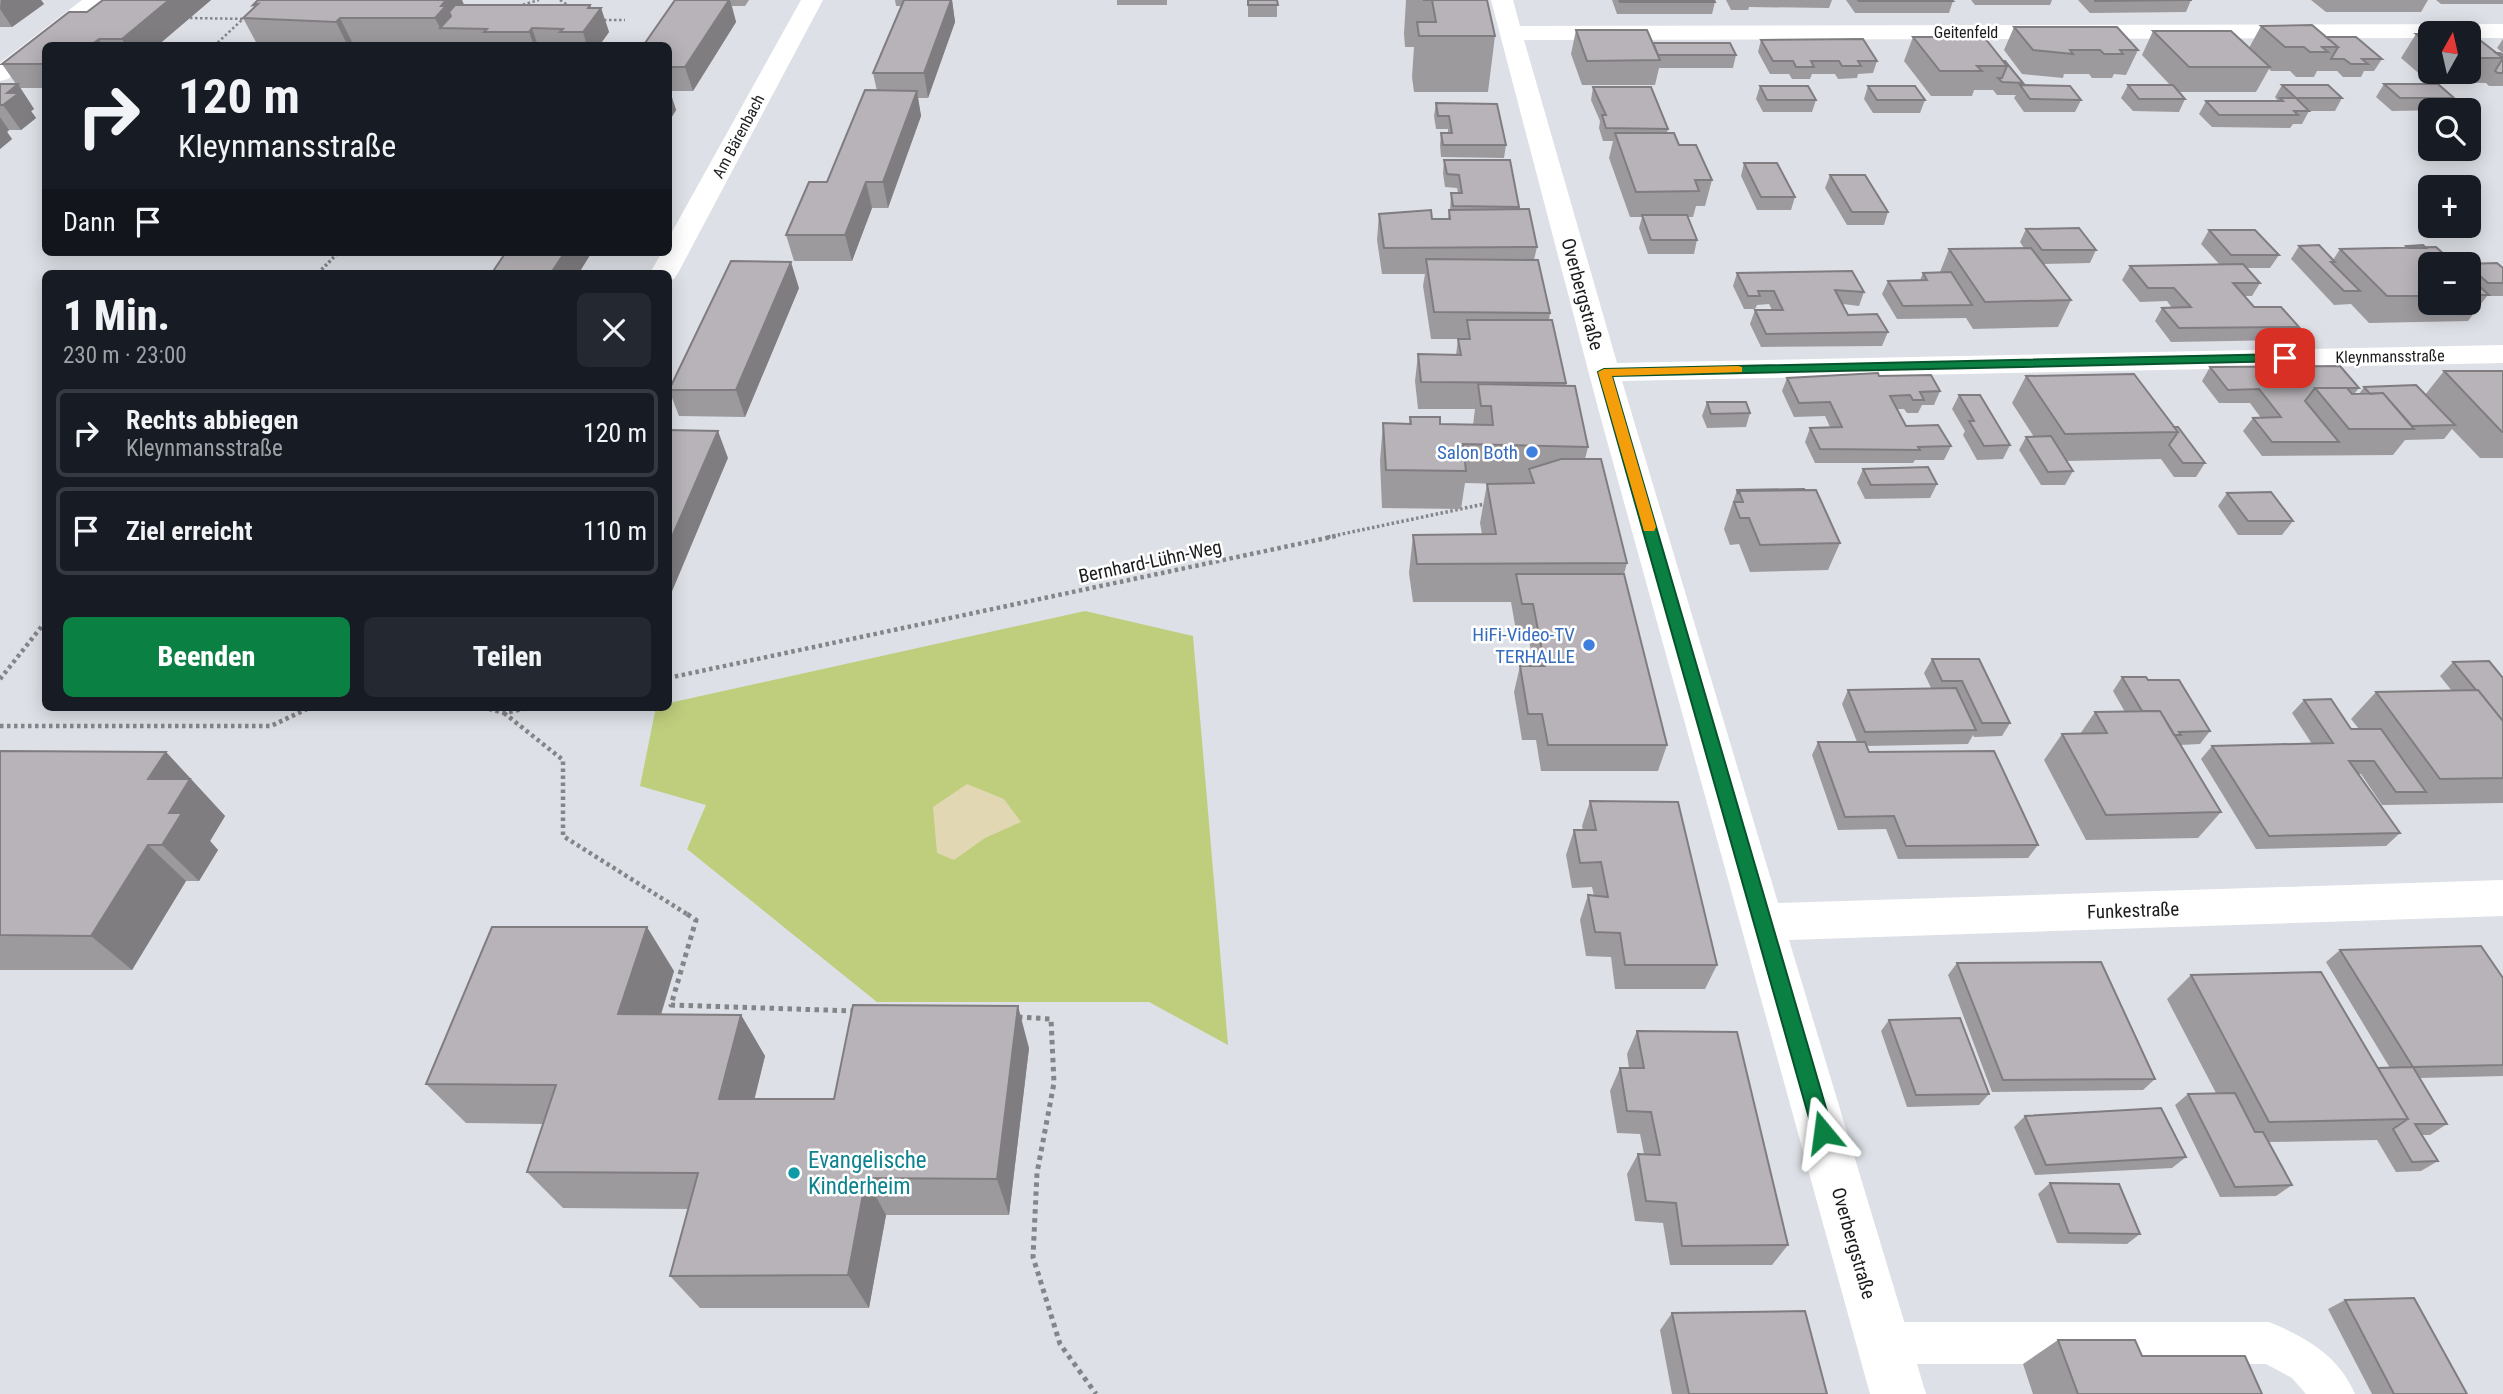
<!DOCTYPE html>
<html lang="de">
<meta charset="utf-8">
<style>
body{margin:0;font-family:"Roboto Condensed",sans-serif;background:#242831;color:#f1f3f6;height:100vh;display:flex;flex-direction:column;font-size:26px;white-space:nowrap}
*{box-sizing:border-box;margin:0}
p{font-size:23px;color:#9ea1a6}
.icon{flex:none;width:38px;height:38px;fill:none;stroke:currentColor;stroke-width:2;stroke-linecap:round;stroke-linejoin:round}
.map{position:relative;flex:1;overflow:hidden}
.details{position:absolute;left:42px;top:270px;width:630px;height:441px;display:flex;flex-direction:column;background:#171b24;border-radius:10px;box-shadow:0 4px 18px #0003}
.details>*{flex:none}
.top-card{position:absolute;left:42px;top:42px;width:630px;height:214px;border-radius:10px;box-shadow:0 4px 18px #0003;background:#171b24;color:#f1f3f6;overflow:hidden}
.needle{width:46px;rotate:8deg}
.tools{position:absolute;left:2418px;top:21px;display:grid;gap:14px}
.tools a{display:grid;place-items:center;width:63px;height:63px;border-radius:10px;background:#171b24;box-shadow:0 4px 18px #0003;font-size:35px}
.pin{position:absolute;display:grid;place-items:center;width:60px;height:60px;color:#fff;margin:-30px;border-radius:14px;box-shadow:0 4px 10px #0006}
.me{position:absolute;width:77px;margin:-38px;rotate:344deg;stroke-linejoin:round;filter:drop-shadow(0 0 5px #0008)}
.turn{display:flex;align-items:center;gap:24px;height:147px;padding:0 21px;font-size:32px}
.turn .icon{width:91px;height:91px;stroke-width:2.5}
.turn b{display:block;font-size:49px;line-height:60px}
.then{display:flex;align-items:center;height:66px;padding:0 21px;background:#0003;gap:14px;font-size:26px}
.round{display:grid;place-items:center;flex:none;width:74px;height:74px;border-radius:10px;background:#242831}
.overview{display:flex;align-items:center;justify-content:space-between;height:119px;padding:0 21px}
h1{font-size:42px;font-weight:800;line-height:52px}
.cta{display:flex;gap:14px;margin-top:auto;padding:14px 21px}
.cta a{flex:1;height:80px;border-radius:10px;background:#0b8043;color:#fff;font-size:28px;font-weight:800;line-height:80px;text-align:center}
.cta a+a{background:#242831;color:#f1f3f6}
ul{padding:0;list-style:none}
li{display:flex;align-items:center;gap:21px;height:88px;margin:0 14px 10px;padding:0 7px;border:4px solid #363941;border-radius:10px}
li div{flex:1}
li b{display:block;font-size:26px}
li em{font-style:normal}
.map>svg:first-child{display:block}
</style>
<div class="map">
<svg width="2503" height="1394" viewBox="0 0 2503 1394">
<rect width="100%" height="100%" fill="#dde0e6"/>
<path fill="#bfce7d" d="M1085 611 1193 636 1228 1045 1149 1002H877L687 849 706 805 640 786 656 707H668L669 703Z"/>
<path fill="#e1d7b2" d="M967 784 1004 799 1021 822 985 838 954 860 937 853 933 807Z"/>
<g fill="none" stroke-linecap="round" stroke-linejoin="round">
<path stroke="#838589" stroke-width="2.5" stroke-dasharray="2.5 2.5" stroke-linecap="butt" d="M560 0 571 7
M518 6 539 0
M190 18 249 19
M599 20H625
M214 46 244 18"/>
<path stroke="#838589" stroke-width="3.5" stroke-dasharray="2.5 2.5" stroke-linecap="butt" d="M318 273 339 252
M1328 537 1489 503"/>
<path stroke="#838589" stroke-width="4.5" stroke-dasharray="3.5 3.5" stroke-linecap="butt" d="M668 678 1336 536
M0 679 46 621
M482 707 504 713 533 707
M504 713 563 760V836L690 916
M0 726H271L311 707"/>
<path stroke="#838589" stroke-width="5" stroke-dasharray="4.5 4.5" stroke-linecap="butt" d="M687 914 696 920 671 1005 855 1011
M1018 1017 1051 1019 1054 1083 1037 1173 1033 1257 1060 1344 1096 1394"/>
<path fill="#fff" fill-rule="evenodd" d="M1883 1322H2269C2306 1337 2339 1356 2355 1394H2306L2292 1378 2266 1364H1883L1868 1358 1862 1343 1868 1328Z"/>
<path fill="#fff" fill-rule="evenodd" d="M82 0H107L51 46H46V50L8 79 0 81V63Z
M801 0H823L678 273 674 279 668 280V273H650L662 252H668V239Z
M1491 0H1513L1520 26 2503 24V38H2469V33H2431V38L1524 40 1617 363 2503 345V363L1622 381 1778 903 2503 880V916L1789 940 1926 1394H1870L1598 408Z"/>
</g>
<path fill="#9d9a9e" d="M0 0H41L44 4 12 27H0Z
M103 0H211L157 46H46V88H20L34 109 31 111 36 118 21 130H9L7 132 12 139 0 149V84H16L2 64 87 12Z
M258 0H462L464 5H590L591 8H601L609 32 599 46H258L243 18 254 8 253 5Z
M675 0H749L745 6H732L736 22 693 91H670L676 110 668 123V46Z
M895 0H952L955 22 928 98H918L921 116 888 208H872L852 261H794L786 235 827 182 877 91 873 73 901 6H896Z
M1117 0H1167V5H1117Z
M1248 0H1277V17H1248Z
M1406 0H1487L1495 36 1488 92H1414L1412 77 1414 47H1405L1404 34Z
M1612 0H1714L1715 2 1712 14H1617Z
M1726 0H1832L1829 8 1749 7 1748 10H1731Z
M1846 0H1952L1953 1 1949 13H1855Z
M1971 0H2052L2050 5H1975Z
M2078 0H2191L2186 12 2090 13Z
M2311 0H2428L2421 12H2326Z
M2436 0H2503V4H2441Z
M2261 26 2326 37 2382 59 2374 71H2364L2361 77H2343L2337 71H2317L2314 77H2296L2290 71H2271L2269 69 2256 92H2179L2185 99 2179 112 2133 111 2121 98 2128 85H2170L2142 55 2153 31 2249 48Z
M2014 27 2138 50 2126 75 2114 74 2112 78H2092L2089 74H2064L2063 78 2022 74 2004 50Z
M1576 30 1653 43 1736 55 1733 68H1659L1655 85H1582L1571 54Z
M2416 34H2431V72H2469V34L2496 53 2503 55V86H2489L2486 83 2429 82 2401 58Z
M1913 37 2003 61 2023 83 2022 85 2081 100 2075 112H2024L2014 98 2016 95H1997L1993 90H1974L1972 96H1931L1904 61Z
M2503 39V53L2497 48Z
M1761 40 1877 61 1873 73 1858 74 1857 78 1838 79 1835 74H1812L1810 79H1792L1789 74H1770L1758 52Z
M2384 84 2454 98 2446 110 2392 111 2376 97Z
M2282 85 2342 98 2335 111H2309L2302 124H2293L2290 128 2212 127 2199 114 2206 101H2278L2275 97Z
M1760 86 1816 100 1812 112H1763L1756 99Z
M1868 86 1925 100 1920 113H1873L1864 99Z
M1593 87 1668 129 1667 133 1712 180 1705 206H1696L1693 217H1688L1697 240 1694 254H1648L1639 228 1642 217H1630L1609 158 1613 141H1603L1599 128 1600 121 1591 100Z
M1436 103 1506 145 1504 158 1441 157 1440 145 1441 133H1448V129H1436L1434 116Z
M1444 160 1519 207V209L1537 247 1534 260 1550 313 1549 320 1566 383V385L1588 447 1585 459 1627 563 1624 574 1667 745 1658 771H1541L1536 740H1522L1514 692 1520 666H1534L1527 630 1516 631 1511 602H1413L1409 573 1413 535 1482 534 1480 523 1487 484H1503L1465 483 1461 509 1382 508 1380 461 1383 423 1409 424 1410 417 1440 424 1473 425 1475 409H1418L1415 381 1418 354 1456 355 1458 339H1465H1431L1423 286 1425 274H1382L1377 240 1379 214 1448 219 1449 210H1450L1451 193H1458L1457 188 1445 187 1443 173Z
M1744 163 1795 197 1791 210H1757L1741 176Z
M1830 175 1888 212 1884 225H1847L1825 188Z
M2026 229 2096 250 2090 263 2043 264 2071 300 2058 327 1973 329 1966 318 1897 319 1882 294 1888 281 1920 280 1923 273 1940 272 1949 249 2024 248 2020 242Z
M2209 230 2279 255 2270 268H2247L2260 283 2252 296H2244L2254 307 2299 327 2290 340 2171 342 2155 321 2162 308H2172L2167 301 2140 302 2122 280 2130 266 2220 265 2201 244Z
M2299 246 2333 260 2340 249 2404 248 2406 246 2431 264V303H2469V264H2466L2503 268V296H2487L2468 321 2369 323 2351 304 2334 305 2291 259Z
M1737 273 1864 292 1859 306 1843 304 1848 315 1888 332 1882 346 1761 347 1750 324 1755 310H1772L1769 304 1757 305 1755 309H1744L1733 286Z
M799 288 745 417 679 416 669 390Z
M2210 367 2359 388 2354 394H2359L2364 387 2425 395 2444 371H2503V458H2480L2452 429 2444 439 2405 440 2393 455 2262 456 2243 431 2253 418H2261L2250 403H2219L2202 381Z
M1879 376 1940 391 1934 405H1922L1918 413H1907L1904 409H1897L1906 426 1951 446 1944 460H1915L1913 463H1815L1805 442 1810 428 1830 427 1825 416 1794 417 1782 391 1787 378Z
M2026 376 2174 427 2205 463 2196 477H2174L2161 459 2066 461 2073 471 2065 485H2041L2019 450 2026 437H2034L2012 403Z
M1959 395 2010 445 2003 459 1977 460 1963 435 1965 431 1952 409Z
M1707 402 1750 413 1746 427 1707 428 1702 416Z
M1863 469 1937 484 1930 498 1865 499 1857 483Z
M1737 490 1840 543 1828 570 1750 572 1739 544 1730 545 1724 529Z
M2227 493 2293 521 2282 535H2238L2218 506Z
M1932 659H1979L2010 723 2002 736 1974 737 1973 735 1968 744 1866 746 1869 752 2038 845 2028 858 1898 859 1886 829 1838 830 1812 755 1818 742H1857L1842 704 1848 690 1931 688 1924 673Z
M2453 662 2503 678V803L2382 805 2361 774H2358L2400 833 2386 846 2256 849 2201 759 2212 746 2312 744 2292 713 2304 700 2351 729H2359L2351 719 2376 692 2452 691 2440 676Z
M2122 677 2148 680 2210 731 2200 744 2180 745 2221 812 2198 838 2086 840 2044 760 2062 734H2080L2095 712H2125L2113 691Z
M0 751 166 752 225 816 210 841 218 850 199 881H186L132 970H0Z
M1590 801 1717 965 1705 989H1615L1611 957 1586 956 1580 920 1588 895 1594 896 1592 887 1572 888 1566 855 1574 830H1583L1582 826Z
M2340 950 2503 978V1076L2419 1078 2447 1124 2430 1135H2422L2438 1161 2421 1171 2396 1172 2377 1140 2268 1142 2292 1185 2276 1196 2220 1197 2175 1105 2188 1094 2216 1093 2167 999 2191 975 2378 1068H2390L2326 962Z
M1957 963 2155 1079 2143 1090 1992 1092 1948 975Z
M674 971 661 1015H741L765 1056 754 1099H834L1029 1048 1009 1215H886L869 1308H700L670 1276 688 1209 563 1208 527 1172 543 1124 466 1123 426 1084Z
M1889 1020 1989 1094 1979 1105 1907 1107 1881 1031Z
M1637 1031 1788 1245 1772 1265H1670L1663 1223 1635 1221 1627 1174 1638 1154H1644L1640 1134 1617 1133 1610 1091 1620 1068H1629L1627 1054Z
M2025 1116 2186 1157 2172 1168 2035 1175 2014 1127Z
M2050 1183 2140 1234 2127 1244 2057 1243 2038 1194Z
M2345 1300 2467 1394H2372L2328 1309Z
M1672 1313 1827 1394H1672L1660 1330Z
M2058 1340 2142 1356 2262 1394H2033L2023 1364Z"/>
<path fill="#807d81" d="M1 0H41L44 4 12 27 0 9Z
M169 0H211L157 46H126L122 39Z
M446 0H462L471 22 440 28 435 18 441 6Z
M729 0H730L736 22 693 91 685 67Z
M951 0H952L955 22 928 98 924 73Z
M590 5 594 17 601 8 609 32 599 46H587L583 32 588 8Z
M340 18 354 46H348L336 22Z
M532 28 538 46H534L529 32Z
M99 39 103 46H90Z
M18 84 34 109 31 111 36 118 21 130 3 105 7 93Z
M668 86 676 110 668 123Z
M917 91 921 116 888 208 883 182Z
M0 117 9 130 7 132 12 139 0 149Z
M866 182 872 208 852 261 845 235Z
M565 252H592L579 273H551Z
M791 262 799 288 745 417 736 390Z
M718 431 728 458 668 601V546Z
M166 752 225 816 210 841 218 850 199 881 162 845 169 813 148 779Z
M148 845 186 881 132 970 91 936Z
M647 927 674 971 648 1056 618 1014Z
M1018 1006 1029 1048 1009 1215 997 1179Z
M741 1015 765 1056 745 1138 719 1099Z
M866 1178 886 1215 869 1308 848 1275Z"/>
<path fill="#b7b3b8" stroke="#807d81" stroke-width="2" d="M103 0H169L122 39H99L90 46H46V64H2L69 12H87Z
M258 0H446L441 6H446L435 18H340L336 22 243 18 258 4 253 5Z
M675 0H729L685 67H668V46H643Z
M904 0H951L924 73H873Z
M1248 0H1277L1278 5H1248Z
M1423 0H1487L1495 36H1419L1417 22H1436L1432 0Z
M1619 0H1714L1715 2H1620Z
M1858 0H1952L1953 1H1859Z
M2095 0H2192L2095 1Z
M455 5H590L588 8H601L583 32H560L563 29 532 28 529 32H484L487 29 440 28 451 16 449 12Z
M2312 25 2338 47H2322L2328 52H2310L2304 47H2285L2261 26Z
M2014 27H2117L2138 50H2120L2123 54H2104L2100 50H2070L2073 54 2033 50Z
M1576 30H1647L1660 60 1587 61Z
M2153 31H2231L2270 67H2189Z
M2416 34H2431V46Z
M2469 34H2472L2503 58H2469Z
M1913 37H1984L2007 66H1977L1982 71H1940Z
M2326 37H2356L2382 59H2362L2368 64H2351L2344 59H2331L2338 47Z
M1863 39 1877 61H1858L1861 66H1842L1839 61H1811L1814 67H1796L1793 61H1773L1761 40Z
M1653 43H1730L1736 55H1658Z
M2496 53H2500L2503 55V73H2498L2495 71 2503 58Z
M2003 61H2005L2023 83 2002 82 1998 78H2002L2007 66Z
M0 84H18L7 93H19L3 105H0Z
M2384 84H2438L2454 98H2400Z
M2020 85 2070 86 2081 100 2030 99Z
M2128 85H2173L2185 99H2139Z
M2282 85H2328L2342 98H2296Z
M1760 86H1808L1816 100H1767Z
M1868 86H1915L1925 100H1877Z
M1593 87H1651L1668 129 1606 128 1602 115H1606Z
M865 90 917 91 883 182H866L845 235H786L809 182H827Z
M2280 98H2296L2309 111H2294L2298 115H2219L2206 101H2283Z
M1436 103 1497 104 1506 145H1443L1441 133H1452L1449 116H1438Z
M1615 133H1674L1679 145H1696L1712 180H1695L1699 191 1636 192Z
M1444 160H1510L1519 207 1453 206 1451 193H1462L1459 175 1447 174Z
M1744 163H1777L1795 197H1761Z
M1830 175H1865L1888 212H1852Z
M1529 209 1537 247 1384 248 1379 214 1431 210 1432 219H1450L1449 210Z
M1642 215H1687L1697 240H1651Z
M2079 228 2096 250H2042L2026 229Z
M2209 230H2255L2279 255H2231Z
M2319 245 2335 262H2331L2360 291H2344L2299 246Z
M2423 245 2426 248H2408L2406 246Z
M2436 247 2455 264H2431V296H2387L2340 249Z
M2031 248 2071 300 1985 302 1949 249Z
M506 252H565L551 273H492Z
M1426 259 1538 260 1550 313 1434 312Z
M731 261 791 262 736 390H669Z
M2497 263 2503 268V283H2488L2469 266V264H2466Z
M2243 264 2260 283H2233L2254 307H2281L2299 327 2179 328 2162 308 2191 307 2174 288H2148L2130 266Z
M1852 271 1864 292 1835 290 1848 315 1877 314 1888 332 1766 334 1755 310H1783L1780 304 1774 291H1758L1760 296H1748L1737 273Z
M1951 272 1972 305 1903 306 1888 281 1927 280 1923 273Z
M2469 277 2489 295H2469Z
M1467 320H1552L1566 383 1421 382 1418 354 1461 355 1458 339H1470Z
M2340 366 2359 388H2315L2305 401 2339 442H2272L2253 418 2281 417 2259 389 2228 390 2210 367Z
M2444 371H2503V432H2502Z
M1878 373 1879 376 1931 375 1940 391 1920 392 1924 400H1913L1910 395 1890 396 1906 426 1938 425 1951 446 1918 447 1920 450 1820 449 1810 428 1842 427 1830 402 1799 403 1787 378Z
M2134 374 2178 432 2065 434 2026 376Z
M1478 384 1575 386 1588 447 1463 444 1466 471 1386 470 1383 423 1411 424 1410 417H1440V424L1493 425 1491 406H1481Z
M2416 385 2455 425 2412 426 2383 393 2370 394 2364 387Z
M2315 388H2347L2352 394 2383 393 2414 429H2349Z
M1959 395H1980L2010 445 1984 446 1969 421H1974Z
M1707 402H1746L1750 413 1711 414Z
M2174 427H2178L2205 463H2183L2169 445 2178 432Z
M668 430 718 431 668 546Z
M2051 436 2073 471 2048 472 2026 437Z
M1561 459H1601L1627 563 1417 564 1413 535 1496 534 1487 484 1534 483 1529 469Z
M1928 467 1937 484 1871 485 1863 469Z
M1804 489 1805 490 1739 491 1738 493 1737 490Z
M1816 490 1840 543 1760 545 1749 518H1740L1734 502H1743L1739 491Z
M2271 492 2293 521H2248L2227 493Z
M1516 574H1624L1667 745H1548L1542 714H1528L1520 666H1545L1533 604H1522Z
M1932 659H1979L2010 723H1982L1962 681H1942Z
M2489 661 2503 678V721L2478 690H2476L2453 662Z
M2122 677H2146L2148 680H2179L2210 731 2179 732 2181 735H2174L2160 711H2142Z
M1956 688 1976 730 1865 732 1848 690Z
M2478 690 2503 721V778L2440 779 2376 692Z
M2331 699 2351 729H2381L2426 792H2396L2374 761H2349L2400 833 2269 836 2212 746 2333 743 2304 700Z
M2160 711 2221 812 2106 815 2062 734 2107 733 2095 712Z
M1818 742H1865L1869 752 1994 751 2038 845 1906 846 1894 816 1845 817Z
M0 751 166 752 148 779H190L169 813H182L162 845H148L91 936 0 935Z
M1590 801 1678 802 1717 965H1625L1620 933 1595 932 1588 895 1608 897 1601 862 1580 863 1574 830H1596Z
M492 927H647L618 1014 741 1015 719 1099H834L853 1005 1018 1006 997 1179 866 1178 848 1275 670 1276 698 1173 527 1172 556 1085 426 1084Z
M2481 946 2503 978V1065L2413 1067 2340 950Z
M2101 962 2155 1079 2003 1080 1957 963Z
M2321 972 2408 1119 2269 1122 2191 975Z
M1960 1018 1989 1094 1916 1095 1889 1020Z
M1637 1031 1737 1032 1788 1245 1682 1246 1676 1203 1646 1201 1638 1154 1660 1155 1651 1112 1627 1111 1620 1068H1644Z
M2413 1067 2447 1124H2415L2438 1161 2412 1162 2393 1129 2408 1119 2378 1068Z
M2235 1093 2255 1132H2263L2292 1185 2235 1187 2188 1094Z
M2161 1108 2186 1157 2046 1165 2025 1116Z
M2050 1183 2119 1184 2140 1234 2069 1233Z
M2414 1298 2467 1394H2394L2345 1300Z
M1805 1311 1827 1394H1689L1672 1313Z
M2058 1340H2135L2142 1356H2245L2262 1394H2078Z"/>
<path fill="#0b8043" stroke="#07532c" stroke-width="2" d="M2285 354 2291 358 2290 361 1612 376 1833 1132 1830 1139 1823 1142 1815 1139 1598 372 1604 369Z"/>
<path fill="#f59e0b" d="M1738 366 1742 367V372L1612 376 1656 527 1654 531H1644L1598 372 1604 369Z"/>
<g fill="#3f7fe0" stroke="#fff" stroke-width="2.5">
<circle cx="1532" cy="452" r="7"/>
<circle cx="1589" cy="645" r="7"/>
</g>
<circle fill="#0f9aa8" stroke="#fff" stroke-width="2.5" cx="794" cy="1173" r="7"/>
<g text-anchor="middle" stroke-width="5" stroke-linejoin="round" paint-order="stroke">
<g font-size="16" fill="#1b1c1e" stroke="#fff">
<text x="1966" y="38">Geitenfeld</text>
<text transform="translate(738 136) rotate(-62)" y="6">Am Bärenbach</text>
<text transform="translate(2390 356) rotate(-1)" y="6">Kleynmansstraße</text>
</g>
<g font-size="19" fill="#1b1c1e" stroke="#fff">
<text transform="translate(1583 294) rotate(75)" y="7">Overbergstraße</text>
<text transform="translate(1150 561) rotate(-12)" y="7">Bernhard-Lühn-Weg</text>
<text transform="translate(2133 910) rotate(-2)" y="7">Funkestraße</text>
<text transform="translate(1854 1243) rotate(74)" y="7">Overbergstraße</text>
</g>
<g font-size="19" fill="#366cbe" stroke="#fff" text-anchor="end">
<text x="1518" y="459">Salon Both</text>
<text x="1575" y="641">HiFi-Video-TV<tspan x="1575" dy="22">TERHALLE</tspan></text>
</g>
<g font-size="23" fill="#0d838f" stroke="#fff" text-anchor="start">
<text x="808" y="1168">Evangelische<tspan x="808" dy="26">Kinderheim</tspan></text>
</g>
</g>
</svg>
<div class="tools">
<a><svg class="needle" viewBox="-14 -14 28 28"><path d="M0-13l5 13h-10z" fill="#e53935"/><path d="M0 13l5-13h-10z" fill="#9ea1a6"/></svg></a>
<a><svg class="icon" aria-label="search" viewBox="0 0 24 24"><circle cx="10" cy="10" r="6"/><path d="M15 15l6 6"/></svg></a>
<a>+</a>
<a>−</a>
</div>
<div class="pin" style="left:2285px;top:358px;background:#d93025"><svg class="icon" aria-label="arrive" viewBox="0 0 24 24"><path d="M6 21V4h12l-3 4 3 4H6"/></svg></div>
<svg class="me" style="left:1823px;top:1132px" viewBox="-20 -20 40 40"><path d="M0-17L14 15 0 8-14 15z" fill="#0b8043" stroke="#fff" stroke-width="4"/></svg>
<div class="top-card">
<div class="turn"><svg class="icon" aria-label="right" viewBox="0 0 24 24"><path d="M7 20v-9h11M14 6l5 5-5 5"/></svg><div><b>120 m</b>Kleynmansstraße</div></div>
<div class="then">Dann<svg class="icon" aria-label="arrive" viewBox="0 0 24 24"><path d="M6 21V4h12l-3 4 3 4H6"/></svg></div>
</div>
<section class="details">
<div class="overview"><div><h1>1 Min.</h1><p>230 m · 23:00</p></div><a class="round"><svg class="icon" aria-label="close" viewBox="0 0 24 24"><path d="M6 6l12 12M18 6L6 18"/></svg></a></div>
<ul>
<li><svg class="icon" aria-label="right" viewBox="0 0 24 24"><path d="M7 20v-9h11M14 6l5 5-5 5"/></svg><div><b>Rechts abbiegen</b><p>Kleynmansstraße</p></div><em>120 m</em></li>
<li><svg class="icon" aria-label="arrive" viewBox="0 0 24 24"><path d="M6 21V4h12l-3 4 3 4H6"/></svg><div><b>Ziel erreicht</b></div><em>110 m</em></li>
</ul>
<div class="cta"><a>Beenden</a><a>Teilen</a></div>
</section>
</div>
